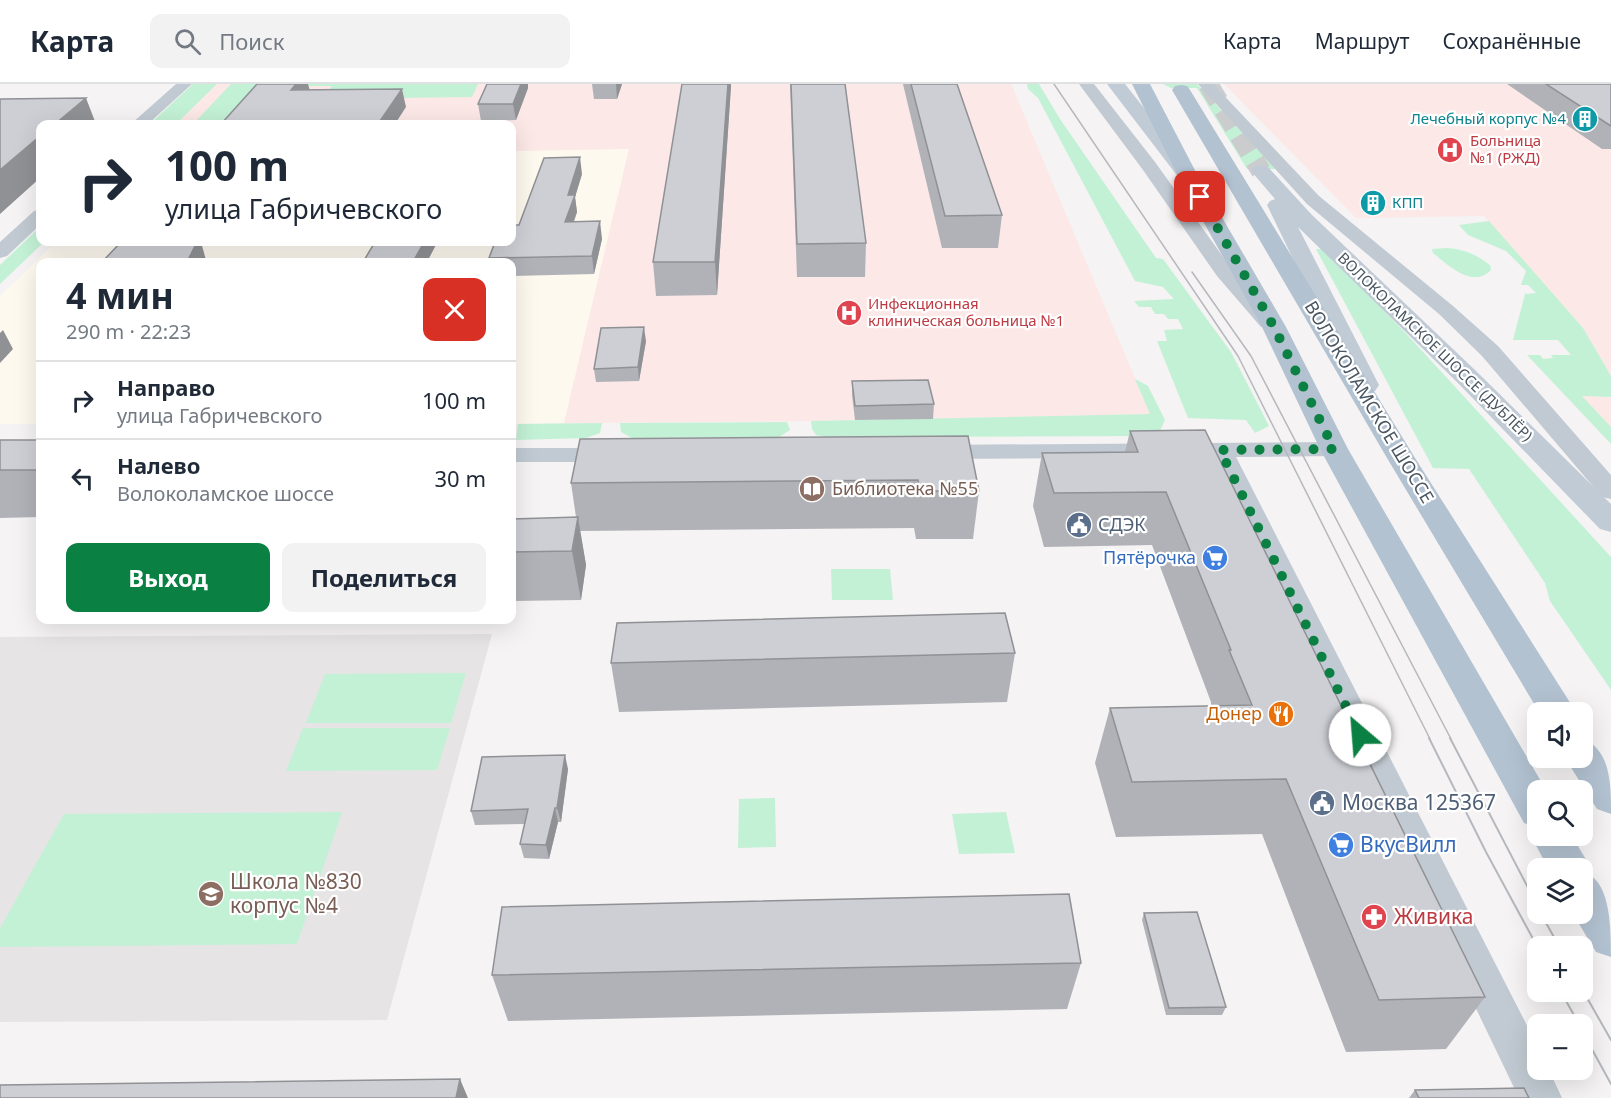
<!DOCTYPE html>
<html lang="ru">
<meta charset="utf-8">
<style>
body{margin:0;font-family:"Noto Sans",sans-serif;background:#f2f2f3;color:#1f2937;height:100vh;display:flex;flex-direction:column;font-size:22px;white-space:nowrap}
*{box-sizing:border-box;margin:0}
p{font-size:20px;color:#747a83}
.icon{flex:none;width:33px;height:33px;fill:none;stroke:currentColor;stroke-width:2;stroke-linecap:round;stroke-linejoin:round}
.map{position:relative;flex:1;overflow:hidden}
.drawer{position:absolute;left:36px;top:174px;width:480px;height:366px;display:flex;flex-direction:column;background:#fff;border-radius:12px;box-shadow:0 6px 24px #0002}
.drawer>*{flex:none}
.guide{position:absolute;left:36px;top:36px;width:480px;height:126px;border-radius:12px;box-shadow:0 6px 24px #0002;background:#fff;color:#1f2937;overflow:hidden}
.buttons{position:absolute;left:1527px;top:618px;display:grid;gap:12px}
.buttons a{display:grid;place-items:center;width:66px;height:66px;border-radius:12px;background:#fff;box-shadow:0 6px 24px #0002;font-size:30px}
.pin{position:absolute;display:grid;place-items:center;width:51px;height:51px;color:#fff;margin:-26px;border-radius:12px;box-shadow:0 3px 9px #0006}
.me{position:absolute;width:66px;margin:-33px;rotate:333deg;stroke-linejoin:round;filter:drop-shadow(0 0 4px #0008)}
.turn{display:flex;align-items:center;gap:21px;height:126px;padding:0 30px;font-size:27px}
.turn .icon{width:78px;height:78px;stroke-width:2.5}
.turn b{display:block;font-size:42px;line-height:51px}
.round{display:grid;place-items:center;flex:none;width:63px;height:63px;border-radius:12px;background:#f2f2f3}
.headline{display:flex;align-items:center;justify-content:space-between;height:102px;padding:0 30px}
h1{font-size:36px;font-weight:700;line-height:45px}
.cta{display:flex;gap:12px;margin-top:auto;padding:12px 30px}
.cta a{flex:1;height:69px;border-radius:12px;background:#0b8043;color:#fff;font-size:24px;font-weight:700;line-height:69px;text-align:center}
.cta a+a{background:#f2f2f3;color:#1f2937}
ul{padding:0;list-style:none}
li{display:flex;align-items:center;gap:18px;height:78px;padding:0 30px;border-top:2px solid #e0e1e3}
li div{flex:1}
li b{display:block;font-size:22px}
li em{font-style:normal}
header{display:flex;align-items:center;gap:36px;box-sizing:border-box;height:84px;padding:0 30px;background:#fff;border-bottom:2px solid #e0e1e3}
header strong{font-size:28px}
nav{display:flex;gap:33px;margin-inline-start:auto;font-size:21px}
.search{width:420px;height:54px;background:#f2f2f3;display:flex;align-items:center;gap:15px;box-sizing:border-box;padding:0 21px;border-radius:12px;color:#747a83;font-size:22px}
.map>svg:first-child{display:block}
</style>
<header>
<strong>Карта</strong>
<div class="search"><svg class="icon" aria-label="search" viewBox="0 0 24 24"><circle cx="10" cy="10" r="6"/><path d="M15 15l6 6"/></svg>Поиск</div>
<nav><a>Карта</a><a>Маршрут</a><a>Сохранённые</a></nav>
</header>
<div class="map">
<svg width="1611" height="1014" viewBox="0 0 1611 1014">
<rect width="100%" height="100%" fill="#f5f3f3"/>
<path fill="#fdf9ef" d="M630 64 564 339 512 340V178H40V340H0V212L56 158H512V67Z"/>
<path fill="#e6e4e5" d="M492 550 387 936 0 938V553Z"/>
<path fill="#fce8e6" d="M217 0H1011L1150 330 811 337 564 339 629 65 512 67V40H176Z
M1224 0H1611V292L1583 244 1484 132 1356 134Z
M1581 312 1611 313V343Z"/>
<path fill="#c3f1d5" d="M193 0H217L177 39 150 40Z
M231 0H478L472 13 322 15 332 2H259L225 40H193Z
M1027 0H1039L1060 35 1156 174 1163 175 1231 268 1269 342 1255 349 1246 336 1188 334 1157 257H1167L1164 246 1183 245 1178 235H1168L1164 230H1155L1151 223H1139L1134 217 1174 215 1163 203 1135 197 1038 14 1028 5Z
M1163 0H1197L1276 85H1247L1197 4H1171Z
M1489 137 1583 244 1611 292V313L1582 312 1611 343V360L1527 271H1540L1543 275 1553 274 1551 271H1571L1558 256H1513L1525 210 1536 209 1528 201H1521L1526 187 1506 167 1468 151 1459 141Z
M40 143V158H44L0 200V181Z
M1446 164C1463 165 1476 170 1490 181L1491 186C1472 205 1448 181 1433 169L1432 165Z
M1316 165H1325L1414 258 1611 473V606L1550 517 1545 499 1469 385 1433 384Z
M1135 295 1148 302 1165 336 1160 347 1141 352 827 353 816 351 812 345 811 337 1150 330Z
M787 338 790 346 779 353 632 354 621 348 620 339Z
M602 339 600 349 586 354 516 356 518 340Z
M831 485H890L893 516H832Z
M466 589 451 639H306L325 590Z
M303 644H450L437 686 286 687Z
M775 714 776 763 738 764 739 715Z
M342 728 297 860 0 863V844L64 730Z
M1006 728 1015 769 959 770 952 730Z"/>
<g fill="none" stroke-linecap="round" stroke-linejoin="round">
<path stroke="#caccce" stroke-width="20" stroke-dasharray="20 10" stroke-linecap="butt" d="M1208 0 1261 87"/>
<path fill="#c1cad2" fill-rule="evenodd" d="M176 0H192L148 40H131Z
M1079 0H1094L1155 78 1231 184 1277 233 1280 238 1277 243 1269 244 1261 243 1217 192 1143 86Z
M1198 0H1213L1319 112 1453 222 1498 262 1611 391V415L1602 413 1482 272 1439 230 1307 120Z
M40 125V141L7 172 0 174V158L34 127Z
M1334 358 1343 360 1346 365 1343 370 1334 372 1236 373 1538 963V986H1549L1562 1014H1519L1211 373 934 375 925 373 922 368 925 363 934 361Z
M512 364H614L623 366 626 371 623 376 614 378H512Z"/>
<path fill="#c1cbd6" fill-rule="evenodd" d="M1107 0H1125L1196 90 1199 94 1196 98H1182Z
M1261 81 1268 83 1312 131 1475 286 1611 420V448L1600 445 1457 298 1298 143 1379 301 1375 307 1366 309 1357 307 1267 121 1270 117 1275 115 1251 87 1254 83Z"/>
<path fill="#b3c2d1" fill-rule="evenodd" d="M1132 0H1150L1199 94 1286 243 1348 365 1546 706H1538V752H1572L1591 784 1588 790C1611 801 1611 847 1611 873L1596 868 1573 830H1582V784H1548L1531 752 1535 743 1524 739 1320 365 1262 243 1179 94Z
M1181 1 1187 2 1190 6 1415 374 1576 628H1539L1387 374 1172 6 1175 2Z
M1582 654C1611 666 1611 700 1611 730L1597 725 1565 674H1582Z"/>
<path stroke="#b5b8bd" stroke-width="1.5" d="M1054 0 1238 272 1430 655
M1192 188 1251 272 1451 655"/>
<path stroke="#b5b8bd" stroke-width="2" d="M1429 654 1486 768 1538 864
M1450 654 1538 823
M1541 830 1559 862
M1582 905 1611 956
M1561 908 1579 940
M1582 947 1611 1000"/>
</g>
<path fill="#b0b2b7" d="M487 0H528V4L516 36 481 37 478 20Z
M592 0H622L617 15H594Z
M731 0 717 211 656 212 653 178Z
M790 0H845L866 159 865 193H797Z
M903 0H957L1002 131 998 164H942Z
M1507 0H1611V65H1602Z
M582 90 575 113 577 128 574 138 602 155 594 190 512 192V178H489V174L519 141Z
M646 257 639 297 596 298 594 285Z
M852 297 934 320 933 335 855 336 852 311Z
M1130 347 1485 913 1446 965 1346 968 1262 750 1116 753 1095 679 1110 624 1211 622V618L1152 461 1044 463 1033 422 1042 369 1125 368Z
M968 352 979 407 973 455H916L914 444 580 447 586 481 581 516 512 517V435L576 433 571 399Z
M0 356H40V433L0 434Z
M1015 569 1007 618 619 628 611 579Z
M568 685 561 738H558L549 775 524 774 520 760 525 740 475 741 471 727Z
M1144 829 1226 923 1222 931H1166L1142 836Z
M1081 879 1067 925 508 937 492 891Z
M1415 1006 1529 1014H1409Z"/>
<path fill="#909195" d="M296 0H308L310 7 291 6Z
M521 0H528V4L516 36 513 20Z
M616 0H622L617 15Z
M728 0H731V3L717 211 715 178Z
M402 5 406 23 395 40H378Z
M86 14 96 40H55Z
M40 52V94L0 130V86Z
M580 73 582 90 575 113 577 128 567 155 565 138 568 111Z
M600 137 602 155 594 190 592 172Z
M197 158H201L206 176 205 178H187Z
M424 158H436L437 159 427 178H413Z
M644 243 646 257 639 297 638 283Z
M3 246 13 265 0 279V249Z
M578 433 586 481 581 516 572 467Z
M565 671 568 685 561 738 557 724Z
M555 724 558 738 549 775 546 761Z
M460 995 468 1014H456Z"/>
<path fill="#cdcfd5" stroke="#909195" stroke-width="1.5" d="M257 0H296L291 6 402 5 378 40H221Z
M487 0H521L513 20H478Z
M682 0H728L715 178H653Z
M791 0H845L866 159 797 160Z
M911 0H957L1002 131 945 132Z
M1546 0H1611V42Z
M86 14 55 40H40V52L0 86V15Z
M580 73 568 111H575L565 138 600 137 592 172 489 174 495 158H512V141H519L544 74Z
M121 158H197L187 178H102Z
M375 158H424L413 178H363Z
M644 243 638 283 594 285 601 244Z
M928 296 934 320 855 322 852 297Z
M1205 346 1485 913 1379 916 1286 695 1132 698 1110 624 1252 621 1229 566H1231L1166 408 1054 409 1042 369 1138 368 1130 347Z
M968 352 979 407H920L918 396 571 399 580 355Z
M0 356H40V386H0Z
M578 433 572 467 512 468V435Z
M1005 529 1015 569 611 579 617 539Z
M565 671 557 724H555L546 761 520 760 528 725 471 727 482 673Z
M1069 810 1081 879 492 891 502 823Z
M1197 828 1226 923 1169 924 1144 829Z
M460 995 456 1014H0V1001Z
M1524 1004 1529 1014H1419L1415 1006Z"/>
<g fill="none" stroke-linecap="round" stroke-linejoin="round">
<path stroke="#0b8043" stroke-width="10" stroke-dasharray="0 18" d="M1200 113 1274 243 1334 365 1220 366 1360 651"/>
</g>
<defs>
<g id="building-disc" transform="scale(1.35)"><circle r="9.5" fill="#0f9aa8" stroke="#fff"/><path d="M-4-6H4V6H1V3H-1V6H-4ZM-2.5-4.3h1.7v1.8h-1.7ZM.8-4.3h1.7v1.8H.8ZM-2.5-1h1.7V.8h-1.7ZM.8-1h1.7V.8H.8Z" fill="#fff"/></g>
<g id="hospital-disc" transform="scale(1.35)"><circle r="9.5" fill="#e0444e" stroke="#fff"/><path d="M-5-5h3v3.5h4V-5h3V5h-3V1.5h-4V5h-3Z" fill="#fff"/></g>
<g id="library-disc" transform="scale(1.35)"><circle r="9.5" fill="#8d6e63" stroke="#fff"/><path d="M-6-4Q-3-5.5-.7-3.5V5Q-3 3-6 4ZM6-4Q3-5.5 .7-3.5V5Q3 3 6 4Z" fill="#fff"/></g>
<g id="civic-disc" transform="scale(1.35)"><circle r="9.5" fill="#5c6f8a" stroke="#fff"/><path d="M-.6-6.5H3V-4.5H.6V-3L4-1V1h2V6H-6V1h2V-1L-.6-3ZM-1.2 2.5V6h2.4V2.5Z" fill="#fff"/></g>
<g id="supermarket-disc" transform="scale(1.35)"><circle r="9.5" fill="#3f7fe0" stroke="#fff"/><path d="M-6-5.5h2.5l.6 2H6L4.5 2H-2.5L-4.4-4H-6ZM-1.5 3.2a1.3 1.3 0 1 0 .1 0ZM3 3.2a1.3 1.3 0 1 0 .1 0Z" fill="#fff"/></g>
<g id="restaurant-disc" transform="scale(1.35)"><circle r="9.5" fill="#e8710a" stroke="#fff"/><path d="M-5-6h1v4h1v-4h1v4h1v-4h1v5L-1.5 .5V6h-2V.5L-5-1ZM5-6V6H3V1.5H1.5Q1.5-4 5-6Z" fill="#fff"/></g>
<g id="school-disc" transform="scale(1.35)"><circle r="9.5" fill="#8d6e63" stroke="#fff"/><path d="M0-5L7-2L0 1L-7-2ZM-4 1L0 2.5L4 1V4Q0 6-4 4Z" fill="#fff"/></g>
<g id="pharmacy-disc" transform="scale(1.35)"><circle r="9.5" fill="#e0444e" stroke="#fff"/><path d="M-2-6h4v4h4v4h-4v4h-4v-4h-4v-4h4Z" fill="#fff"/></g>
</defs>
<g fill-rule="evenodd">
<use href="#building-disc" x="1585" y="35"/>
<use href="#hospital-disc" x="1450" y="66"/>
<use href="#building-disc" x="1373" y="119"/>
<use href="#hospital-disc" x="849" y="229"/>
<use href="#library-disc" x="812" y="405"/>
<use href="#civic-disc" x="1079" y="441"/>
<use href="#supermarket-disc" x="1215" y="474"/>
<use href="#restaurant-disc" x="1281" y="630"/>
<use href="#civic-disc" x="1322" y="719"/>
<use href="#supermarket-disc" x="1341" y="761"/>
<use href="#school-disc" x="211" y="810"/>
<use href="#pharmacy-disc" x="1374" y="833"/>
</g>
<g text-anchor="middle" stroke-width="4.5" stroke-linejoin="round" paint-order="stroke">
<g font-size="15" fill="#0d838f" stroke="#fff" text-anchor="end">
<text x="1566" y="40">Лечебный корпус №4</text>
<text x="1392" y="124" text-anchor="start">КПП</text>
</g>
<g font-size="15" fill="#be3a42" stroke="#fff" text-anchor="start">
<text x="1470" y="62">Больница<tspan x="1470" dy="17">№1 (РЖД)</tspan></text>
<text x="868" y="225">Инфекционная<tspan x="868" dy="17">клиническая больница №1</tspan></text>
</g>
<g font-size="15" fill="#4a5661" stroke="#fff">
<text transform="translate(1435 263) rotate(44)" y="5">ВОЛОКОЛАМСКОЕ ШОССЕ (ДУБЛЁР)</text>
</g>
<g font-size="18" fill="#4a5661" stroke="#fff">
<text transform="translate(1369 318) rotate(59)" y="6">ВОЛОКОЛАМСКОЕ ШОССЕ</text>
</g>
<g font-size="18" fill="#785e54" stroke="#fff" text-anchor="start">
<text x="832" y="411">Библиотека №55</text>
</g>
<g font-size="18" fill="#4e5e75" stroke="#fff" text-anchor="start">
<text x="1098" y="447">СДЭК</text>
</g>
<g font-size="18" fill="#366cbe" stroke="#fff" text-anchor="end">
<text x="1196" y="480">Пятёрочка</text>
</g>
<g font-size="18" fill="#c56008" stroke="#fff" text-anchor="end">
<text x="1262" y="636">Донер</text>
</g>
<g font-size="21" fill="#4e5e75" stroke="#fff" text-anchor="start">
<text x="1342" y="726">Москва 125367</text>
</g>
<g font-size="21" fill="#366cbe" stroke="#fff" text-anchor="start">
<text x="1360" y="768">ВкусВилл</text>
</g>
<g font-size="21" fill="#785e54" stroke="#fff" text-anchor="start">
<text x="230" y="805">Школа №830<tspan x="230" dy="24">корпус №4</tspan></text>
</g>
<g font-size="21" fill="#be3a42" stroke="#fff" text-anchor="start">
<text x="1394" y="840">Живика</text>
</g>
</g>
</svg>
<div class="buttons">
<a><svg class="icon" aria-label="sound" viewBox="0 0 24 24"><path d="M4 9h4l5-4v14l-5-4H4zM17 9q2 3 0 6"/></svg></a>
<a><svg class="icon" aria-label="search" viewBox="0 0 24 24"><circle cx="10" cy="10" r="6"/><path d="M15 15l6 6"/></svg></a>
<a><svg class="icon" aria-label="layers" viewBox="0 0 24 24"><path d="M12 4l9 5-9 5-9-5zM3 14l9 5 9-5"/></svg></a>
<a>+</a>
<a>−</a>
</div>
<div class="pin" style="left:1200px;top:113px;background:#d93025"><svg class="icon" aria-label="arrive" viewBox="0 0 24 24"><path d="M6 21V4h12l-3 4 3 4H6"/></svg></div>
<svg class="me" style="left:1360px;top:651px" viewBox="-20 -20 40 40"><circle r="19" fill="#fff"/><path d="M0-13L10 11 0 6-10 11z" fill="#0b8043"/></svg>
<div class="guide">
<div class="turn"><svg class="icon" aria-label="right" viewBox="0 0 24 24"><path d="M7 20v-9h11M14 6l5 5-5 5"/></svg><div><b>100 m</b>улица Габричевского</div></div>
</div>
<section class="drawer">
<div class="headline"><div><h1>4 мин</h1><p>290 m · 22:23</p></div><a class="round" style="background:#d93025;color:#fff"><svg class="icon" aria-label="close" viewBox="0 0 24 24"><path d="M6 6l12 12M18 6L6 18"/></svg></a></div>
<ul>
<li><svg class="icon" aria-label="right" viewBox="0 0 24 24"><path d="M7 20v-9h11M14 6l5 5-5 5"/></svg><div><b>Направо</b><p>улица Габричевского</p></div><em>100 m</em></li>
<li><svg class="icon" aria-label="left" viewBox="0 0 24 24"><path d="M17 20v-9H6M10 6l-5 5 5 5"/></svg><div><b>Налево</b><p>Волоколамское шоссе</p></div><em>30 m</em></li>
</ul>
<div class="cta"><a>Выход</a><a>Поделиться</a></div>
</section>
</div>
